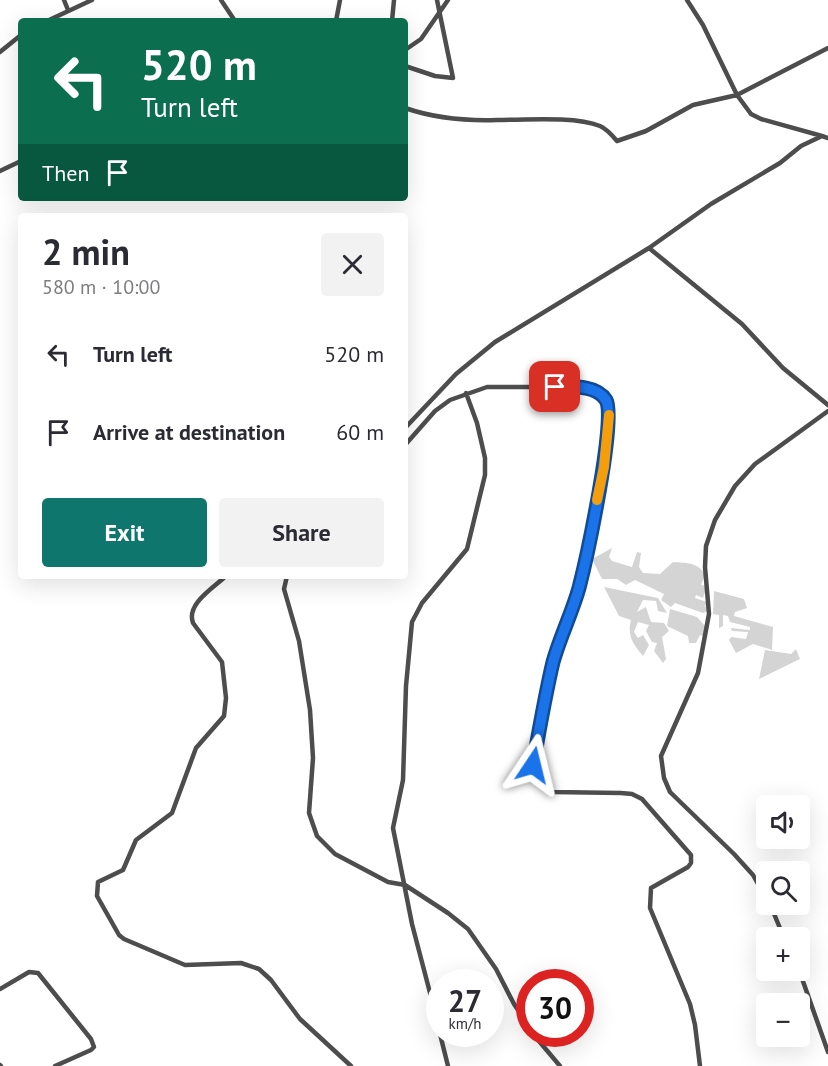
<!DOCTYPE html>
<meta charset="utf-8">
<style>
body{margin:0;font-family:"PT Sans",sans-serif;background:#f2f2f3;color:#2b2b33;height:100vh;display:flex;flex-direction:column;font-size:22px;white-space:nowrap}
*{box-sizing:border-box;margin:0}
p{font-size:20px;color:#7c7c81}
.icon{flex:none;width:33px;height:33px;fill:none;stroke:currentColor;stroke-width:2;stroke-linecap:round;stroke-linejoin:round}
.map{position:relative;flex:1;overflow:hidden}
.panel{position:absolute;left:18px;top:213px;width:390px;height:366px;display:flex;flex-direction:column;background:#fff;border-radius:6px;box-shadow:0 6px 24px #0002}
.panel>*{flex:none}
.top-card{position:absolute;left:18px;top:18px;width:390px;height:183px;border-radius:6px;box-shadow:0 6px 24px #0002;background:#0b6e4f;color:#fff;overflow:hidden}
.fabs{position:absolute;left:756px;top:795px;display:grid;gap:12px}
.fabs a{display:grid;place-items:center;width:54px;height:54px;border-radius:6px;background:#fff;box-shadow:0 6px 24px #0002;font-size:30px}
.speed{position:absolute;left:426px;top:969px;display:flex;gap:12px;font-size:30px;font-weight:700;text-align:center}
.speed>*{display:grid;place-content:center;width:78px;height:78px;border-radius:50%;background:#fff;box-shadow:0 6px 24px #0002;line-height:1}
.speed small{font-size:15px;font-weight:400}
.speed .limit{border:9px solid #d22;background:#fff;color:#111}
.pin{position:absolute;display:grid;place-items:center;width:51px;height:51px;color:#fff;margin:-26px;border-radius:12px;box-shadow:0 3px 9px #0006}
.me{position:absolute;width:66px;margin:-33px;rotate:10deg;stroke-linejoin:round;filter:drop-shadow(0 0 4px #0008)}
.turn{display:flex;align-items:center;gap:21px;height:126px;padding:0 24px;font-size:27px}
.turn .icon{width:78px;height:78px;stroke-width:2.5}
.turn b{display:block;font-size:42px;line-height:51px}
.then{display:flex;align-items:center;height:57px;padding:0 24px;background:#0003;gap:12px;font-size:22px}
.round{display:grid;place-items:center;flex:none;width:63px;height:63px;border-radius:6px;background:#f2f2f3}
.overview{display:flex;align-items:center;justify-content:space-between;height:102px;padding:0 24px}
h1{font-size:36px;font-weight:700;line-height:45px}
.primary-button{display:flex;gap:12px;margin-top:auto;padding:12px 24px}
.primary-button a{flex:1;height:69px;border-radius:6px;background:#0f766e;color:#fff;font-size:24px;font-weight:700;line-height:69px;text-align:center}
.primary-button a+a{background:#f2f2f3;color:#2b2b33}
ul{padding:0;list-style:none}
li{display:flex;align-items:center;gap:18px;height:78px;padding:0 24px}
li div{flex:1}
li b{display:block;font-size:22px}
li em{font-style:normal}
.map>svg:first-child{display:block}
</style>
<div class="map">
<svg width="828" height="1066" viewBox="0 0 828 1066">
<rect width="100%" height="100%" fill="#fff"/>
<path fill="#d4d4d4" d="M612 548 609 557 612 561 632 567 637 552 641 553 639 567 643 573 660 574 673 562C686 563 699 562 705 575L701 585 707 586 703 598 696 595 695 598 707 602 705 606 708 611 703 613 675 603 671 607 661 600 664 594 635 580 626 585 617 579H602L592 559Z
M604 587 658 598 667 613 658 611 656 601 643 600 637 612 646 607 651 622 664 623 669 631 662 637 666 659 663 663 654 651 657 643 652 642 646 631 649 625 638 622 634 632 638 638 643 635 649 645 643 656C633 644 627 636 631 620L619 616Z
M714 591 744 599 747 608 735 612 734 616 773 627 772 650 753 644 736 653 729 640 731 637 746 639 748 632 732 631 731 628 750 630V627L730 622 728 616 723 615V626L719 628V615L713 614Z
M670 609 697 617 706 627 705 637 700 635 696 643H689L688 636 667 626Z
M796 649 800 659 759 679 765 650 791 654Z"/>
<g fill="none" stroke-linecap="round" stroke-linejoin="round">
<path stroke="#4d4d4d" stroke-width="4.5" d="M64 0 68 10
M221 0 235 21
M687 0 703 25 737 95 751 114 761 119 822 136
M47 21 92 0
M336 21 340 0
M392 21 394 0
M405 50 421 39 448 0
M0 52 21 35
M405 66 435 76 453 78 437 0
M405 108C434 118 467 121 497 120 525 120 575 116 600 126 607 129 612 135 617 141L646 131 693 105 737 95 828 48
M0 171 21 161
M649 248 742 324 783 368 828 405
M405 428 456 374 495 342 649 248 711 204 780 163 801 146 822 136 828 138
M405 445 435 411 450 400 487 387H578L600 394 607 403 609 423 604 467 579 587 554 661 533 765 538 780 552 792 621 793 632 794 642 799 691 855V863L688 867 651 888 650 908 690 1004 695 1025 700 1066
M226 576C213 588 186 604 193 623L222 662 226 698 224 716 196 748 172 813 136 840 123 870 98 882 97 896 119 935 124 939 185 965 241 963 259 969 271 980 300 1019 351 1066
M287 576 284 589 299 641 310 710 313 758 309 813 317 836 335 854 388 882 405 885 448 913 468 929 496 969 514 1004 530 1028
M766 898 753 875 734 854 670 792 664 778 661 756 698 673 709 614 705 567 706 546 715 520 735 486 755 464 828 411
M770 904 784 938
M799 970 828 1052
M0 989 29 972 38 973 91 1039 94 1047 91 1050 55 1066
M440 1031 412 924 393 828 403 780 406 686 412 622 422 603 467 549 485 475V458L477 423 466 393
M440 1034 448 1066
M533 1034 560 1066
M0 1065 1 1066"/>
</g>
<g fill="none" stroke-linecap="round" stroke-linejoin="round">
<g stroke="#114b97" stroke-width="15">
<path id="route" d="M533 765C539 731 545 696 553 662 560 637 572 613 579 588 586 561 617 419 606 400 596 384 570 387 555 387"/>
</g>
<use href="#route" stroke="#1a73e8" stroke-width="10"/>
<path stroke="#f59e0b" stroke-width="10" d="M597 500 604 467 609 415"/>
</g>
</svg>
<div class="fabs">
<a><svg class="icon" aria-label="sound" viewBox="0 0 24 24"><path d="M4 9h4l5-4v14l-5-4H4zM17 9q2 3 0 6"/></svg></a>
<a><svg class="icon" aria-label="search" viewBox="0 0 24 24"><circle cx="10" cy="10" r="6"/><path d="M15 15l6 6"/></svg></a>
<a>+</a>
<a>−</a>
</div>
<div class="speed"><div>27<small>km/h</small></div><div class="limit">30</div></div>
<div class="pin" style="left:555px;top:387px;background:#d93025"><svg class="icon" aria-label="arrive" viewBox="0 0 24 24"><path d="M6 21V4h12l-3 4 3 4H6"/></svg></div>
<svg class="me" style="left:533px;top:765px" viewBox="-20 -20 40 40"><path d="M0-17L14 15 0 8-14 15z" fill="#1a73e8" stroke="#fff" stroke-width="4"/></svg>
<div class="top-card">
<div class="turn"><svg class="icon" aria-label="left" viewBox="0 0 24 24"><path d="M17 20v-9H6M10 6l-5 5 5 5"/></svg><div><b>520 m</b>Turn left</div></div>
<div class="then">Then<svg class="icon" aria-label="arrive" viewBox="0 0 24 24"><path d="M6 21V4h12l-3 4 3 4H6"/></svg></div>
</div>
<section class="panel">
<div class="overview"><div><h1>2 min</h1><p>580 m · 10:00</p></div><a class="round"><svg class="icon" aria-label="close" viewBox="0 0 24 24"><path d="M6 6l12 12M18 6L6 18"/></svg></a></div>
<ul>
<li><svg class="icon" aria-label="left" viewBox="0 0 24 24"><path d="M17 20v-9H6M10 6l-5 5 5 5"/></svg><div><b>Turn left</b></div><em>520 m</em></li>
<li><svg class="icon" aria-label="arrive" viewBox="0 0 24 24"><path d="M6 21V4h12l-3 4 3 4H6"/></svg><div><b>Arrive at destination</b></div><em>60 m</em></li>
</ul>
<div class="primary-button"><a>Exit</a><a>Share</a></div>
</section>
</div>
